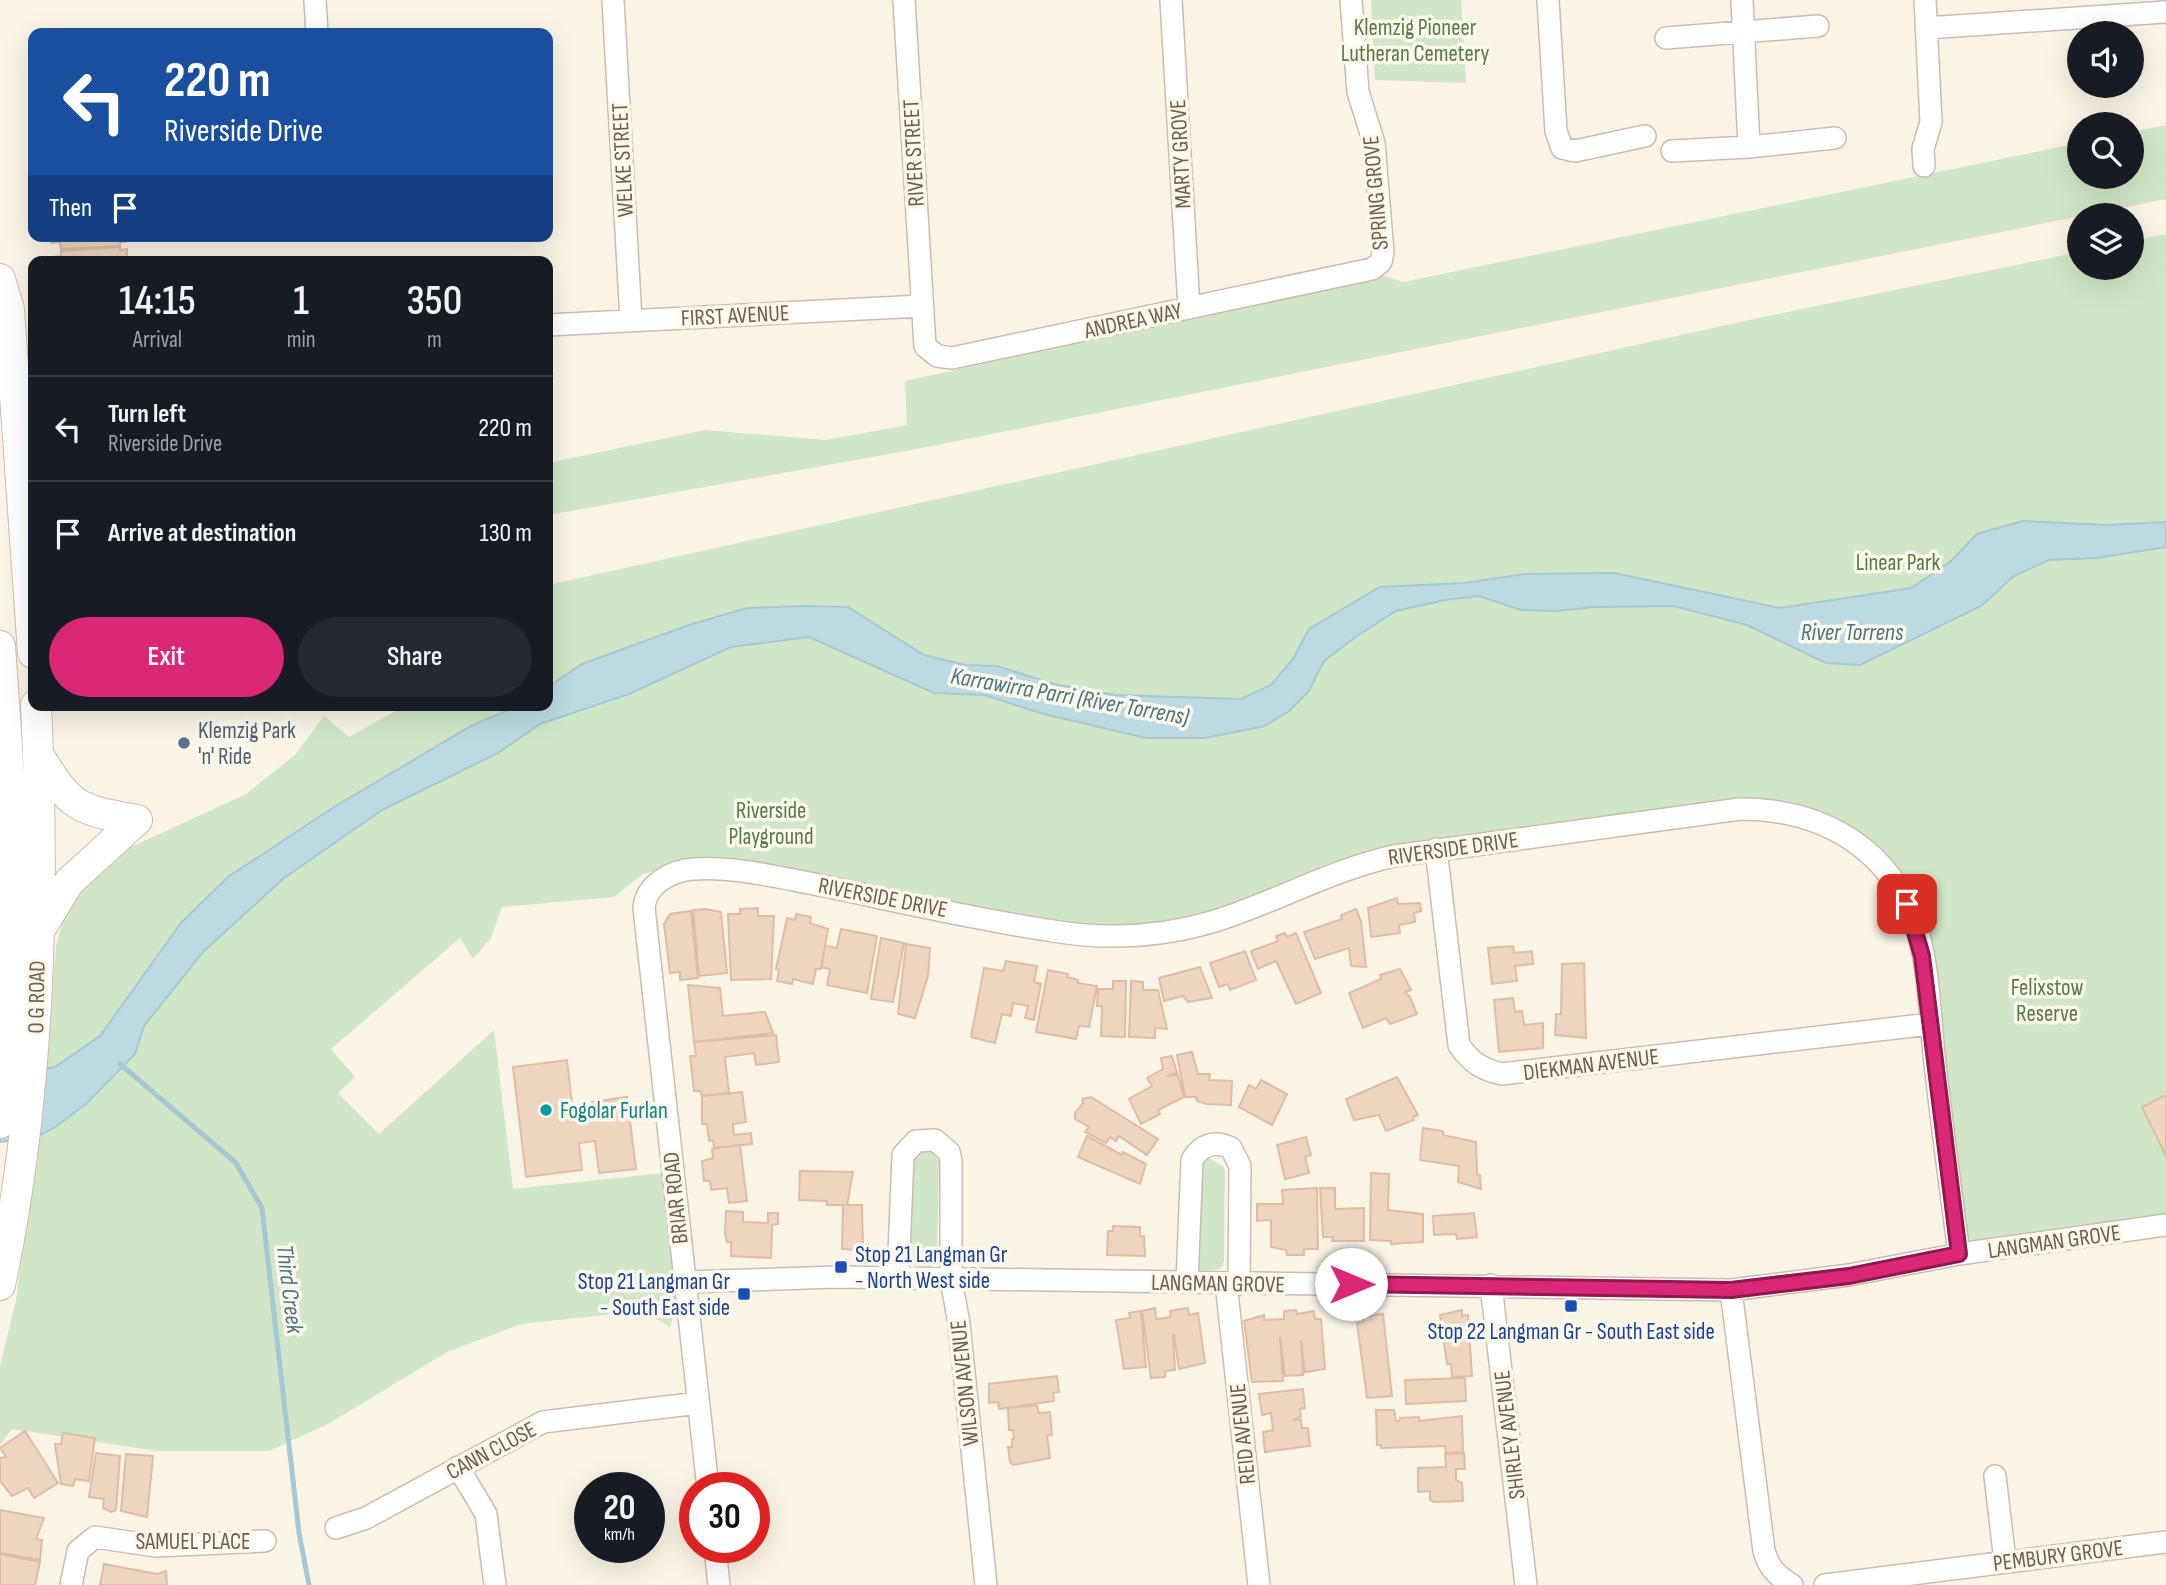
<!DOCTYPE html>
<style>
body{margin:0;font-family:"Sofia Sans Condensed",sans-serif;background:#242831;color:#f1f3f6;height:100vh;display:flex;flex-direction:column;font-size:26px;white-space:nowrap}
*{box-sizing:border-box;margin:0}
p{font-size:23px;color:#9ea1a6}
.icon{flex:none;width:38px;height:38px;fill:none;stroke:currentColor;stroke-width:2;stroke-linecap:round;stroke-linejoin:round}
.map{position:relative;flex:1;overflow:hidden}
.panel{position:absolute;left:28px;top:256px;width:525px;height:455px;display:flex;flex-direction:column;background:#171b24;border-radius:14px;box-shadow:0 7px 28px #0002}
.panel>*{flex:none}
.top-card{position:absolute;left:28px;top:28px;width:525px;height:214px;border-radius:14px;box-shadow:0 7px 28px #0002;background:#1a4fa0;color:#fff;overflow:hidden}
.controls{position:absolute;left:2067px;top:21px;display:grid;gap:14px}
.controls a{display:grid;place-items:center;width:77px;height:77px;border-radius:50%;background:#171b24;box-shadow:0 7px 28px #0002;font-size:35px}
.speed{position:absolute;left:574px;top:1472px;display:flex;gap:14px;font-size:35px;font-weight:700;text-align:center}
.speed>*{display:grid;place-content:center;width:91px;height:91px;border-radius:50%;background:#171b24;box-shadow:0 7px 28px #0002;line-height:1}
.speed small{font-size:18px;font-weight:400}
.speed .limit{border:10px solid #d22;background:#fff;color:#111}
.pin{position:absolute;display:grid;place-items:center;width:60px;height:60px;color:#fff;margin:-30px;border-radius:14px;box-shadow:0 4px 10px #0006}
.me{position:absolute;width:77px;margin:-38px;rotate:90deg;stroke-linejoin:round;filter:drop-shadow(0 0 5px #0008)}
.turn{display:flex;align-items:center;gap:24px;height:147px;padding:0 21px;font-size:32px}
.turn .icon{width:91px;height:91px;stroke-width:2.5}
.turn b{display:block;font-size:49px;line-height:60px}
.then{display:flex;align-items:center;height:66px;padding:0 21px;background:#0003;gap:14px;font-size:26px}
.eta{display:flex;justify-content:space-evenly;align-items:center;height:119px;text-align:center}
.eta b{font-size:42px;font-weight:600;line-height:49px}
.primary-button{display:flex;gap:14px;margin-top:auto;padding:14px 21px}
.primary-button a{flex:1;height:80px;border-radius:42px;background:#db2777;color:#fff;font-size:28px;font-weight:600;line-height:80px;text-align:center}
.primary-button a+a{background:#242831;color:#f1f3f6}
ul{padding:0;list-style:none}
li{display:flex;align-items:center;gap:21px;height:105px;padding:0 21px;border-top:2px solid #363941}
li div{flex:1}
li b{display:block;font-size:26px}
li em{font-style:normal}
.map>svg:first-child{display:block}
</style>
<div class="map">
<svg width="2166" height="1585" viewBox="0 0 2166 1585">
<rect width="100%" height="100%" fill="#faf4e6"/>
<path fill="#d1e6c6" d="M1371 0H1461L1466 83 1375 80Z
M2166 125V199L912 450 548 515V463L705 430 826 440 907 425 905 381 1382 275 1403 282 2079 143V177H2132V132Z
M2166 234V1225L1959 1254 1918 933 1894 881 1796 810 1411 846 1194 922 1111 931 683 864 643 874 614 897 502 907 491 938 473 959 460 938 331 1049 355 1077 338 1093 379 1134 494 1030 513 1189 664 1173 680 1296 670 1327 642 1311 521 1324 447 1352 330 1423 269 1451H157L12 1429 0 1445V1366L16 1300 47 1050 56 946 67 904 89 871 129 848 246 794 296 754 324 716 349 737 406 705H548V585L1749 320 2079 252V268H2132V241Z
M931 1149 939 1161 937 1259 933 1266 918 1270 907 1257 908 1157 915 1150Z
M1209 1158 1224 1167 1225 1172 1224 1262 1220 1269 1205 1273 1198 1269 1201 1162Z"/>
<path fill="#bddae2" stroke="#a4c9d3" stroke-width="2" d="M2023 521 2106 525 2166 522V547L2097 558 2049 560 2014 576 1981 606 1860 665 1826 663 1747 625 1674 606 1595 607 1556 611 1521 610 1479 596 1445 600 1396 611 1357 636 1324 661 1309 691 1289 711 1265 726 1205 738H1146L1044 714 984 695 934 693 809 637 731 647 629 694 540 724 498 753 382 810 284 878 203 952 144 1026 135 1054 86 1104 54 1128 34 1138 0 1142V1077L55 1067 100 1036 181 923 228 877 334 807 471 726 520 705H548V687L582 664 689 625 747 608 805 606 848 607 924 655 966 665 997 666 1054 684 1115 695 1241 699 1271 685 1293 659 1309 629 1380 587 1464 583 1525 574 1614 573 1780 608 1911 588 1950 562 1977 534Z"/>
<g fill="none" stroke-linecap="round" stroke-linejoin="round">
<path stroke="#a4c9d3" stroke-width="5" d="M120 1064 236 1163 262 1208 299 1533 309 1585"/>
</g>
<path fill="#edd5c0" stroke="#debda2" stroke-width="2" d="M48 236H126V242H120V246L61 249 60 242 51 243Z
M120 247V250L127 249V261H49L52 257 61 256V251Z
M1397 898 1398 904 1420 903 1421 911 1414 913 1415 922 1399 925 1400 933 1371 937 1368 908Z
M758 908V916H774L771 979 731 980 728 914H740V909Z
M706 909 721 912 727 973 699 976 693 910Z
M1356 909 1361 921 1366 967 1351 966 1349 948 1315 959 1304 932 1342 919 1341 915Z
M691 911 698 978 680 980V972L670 973 664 924 670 914Z
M796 914 811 917 810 923 828 929 821 969H816L813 984 793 979 792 984 777 981 779 970 776 969 787 918 795 920Z
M841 929 877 936 867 993 827 985 830 969 821 967 825 946 837 948Z
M1285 933 1287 937 1296 933 1321 993 1296 1004 1276 961 1258 969 1251 951 1278 941 1276 936Z
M881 938 904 943 893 1002 871 999Z
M906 944 930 948 928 976 915 1018 898 1014Z
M1513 946 1514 953 1532 951 1533 964 1515 966 1517 981 1492 984 1488 948Z
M1245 951 1256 980 1230 990 1228 984 1219 987 1210 963Z
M1006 961 1037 966 1034 982 1041 984 1034 1020 1025 1018 1028 1006 1013 1003 1011 1016 1002 1014 995 1043 971 1037 984 968 1003 971Z
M1584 963 1586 1038 1555 1035 1556 1014H1561L1562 964Z
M1200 967 1212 998 1188 1002 1183 996 1164 1001 1159 978Z
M1400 969 1411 990 1405 992 1410 997 1417 1014 1390 1024 1386 1018 1363 1028 1349 993 1381 979 1380 975Z
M1048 970 1068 974 1067 977 1078 980V983L1097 986 1089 1027 1079 1026 1076 1039 1036 1032Z
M1113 981H1126L1125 1037 1101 1036 1102 1006H1097L1098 989H1113Z
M1131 981 1143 982V990H1158L1167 1029 1155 1028V1038L1129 1037Z
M688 985 720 988 723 1016 765 1012 773 1033 694 1042Z
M1513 998 1515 1012 1522 1011 1524 1025 1543 1023V1048L1499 1052 1494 1000Z
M776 1035 779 1062 756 1065 754 1053 725 1057 729 1093 702 1096 700 1091H694L690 1056H696L694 1042Z
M1192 1052 1198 1074H1210L1209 1080 1232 1081 1231 1105 1207 1104 1197 1101 1196 1097H1185L1177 1055Z
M1172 1056 1177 1073 1167 1076 1178 1075 1184 1097 1158 1110 1160 1114 1141 1124 1129 1099 1152 1086 1147 1078 1163 1069 1161 1058Z
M567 1060 574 1121 594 1119 592 1102 627 1097 636 1169 599 1173 595 1141 579 1143 582 1170 526 1177 513 1067Z
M1397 1077 1418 1115 1413 1117 1414 1120 1386 1131 1379 1115 1354 1120 1346 1099Z
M1261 1080 1287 1094 1272 1125 1239 1107 1249 1085 1256 1089Z
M742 1092 746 1122 733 1124 734 1135 751 1133 752 1144 714 1148 713 1140 709 1141 707 1124H702V1096Z
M2166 1095V1156L2142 1107Z
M1091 1097 1158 1139 1147 1155 1119 1136 1116 1141 1110 1137 1106 1143 1085 1132 1089 1127 1075 1119V1113L1083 1103 1082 1099Z
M1423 1128 1443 1131V1135L1476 1142 1477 1174 1480 1175 1481 1189 1458 1182 1459 1166 1420 1160Z
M1087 1136 1122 1155 1123 1152 1146 1164 1140 1184 1078 1157Z
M1306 1137 1311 1155 1305 1157 1309 1173 1285 1179 1277 1145Z
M740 1145 747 1201 729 1203 727 1188 711 1190 710 1181H704L702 1161 713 1158 712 1149Z
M800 1171 853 1172 847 1205H827V1201L799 1200Z
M1371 1173 1389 1174 1388 1210 1423 1214V1242L1391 1244V1241L1370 1240Z
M1317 1188 1318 1249H1304V1255H1287L1286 1250 1271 1247V1220L1257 1221V1204H1283L1282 1190Z
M1320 1188H1335V1209L1364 1208V1241H1332L1333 1237H1323Z
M843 1205H862L863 1250 842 1249Z
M726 1211 743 1212V1222L768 1223V1213H778V1224L772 1225 771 1258 731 1256V1242H727L725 1234Z
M1474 1213 1477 1237 1457 1239 1456 1234 1434 1235 1433 1216Z
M1113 1226 1140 1227V1236H1144L1145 1256 1107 1255 1108 1231H1113Z
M1155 1308 1156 1319 1171 1317 1170 1311 1180 1309 1188 1308 1189 1315 1198 1313 1205 1363 1179 1369 1174 1335H1173L1175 1370 1165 1371V1377L1151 1378 1142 1311Z
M1296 1310 1297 1314 1314 1311 1315 1319H1321L1325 1369 1305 1372 1301 1340 1303 1375 1285 1376 1280 1337 1283 1381 1252 1382 1244 1321 1264 1315V1320L1284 1319V1311Z
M1462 1310V1316L1468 1315 1472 1376 1452 1377 1451 1364H1447L1440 1315Z
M1141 1311 1146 1367 1124 1369 1116 1320 1130 1318 1129 1313Z
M1383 1314 1392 1396 1367 1398 1357 1323 1363 1322V1317Z
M1057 1376 1059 1392 1053 1393 1054 1401 999 1409 998 1402 989 1403V1384Z
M1465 1378 1466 1401 1406 1404 1405 1380Z
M1303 1389 1305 1408 1300 1409 1301 1417 1293 1420H1301L1302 1428H1308L1310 1446 1265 1452 1263 1432 1273 1430 1271 1413 1262 1415 1259 1394Z
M1037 1405 1039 1413 1050 1412 1052 1435 1047 1436 1050 1458 1013 1465 1010 1462 1008 1447H1012V1439H1014L1013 1430H1009L1008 1408Z
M1376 1410H1394L1396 1421H1399L1400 1418 1419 1417V1421L1462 1416 1463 1452 1446 1453 1445 1446 1381 1448V1445H1377Z
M25 1431 58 1483 34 1498 28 1488 12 1496 0 1481V1458L6 1457 0 1448Z
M63 1433 95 1438 89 1481 75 1479 73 1486 61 1484 55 1444H61Z
M96 1453 120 1456 116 1510 111 1512 103 1508 104 1499 89 1497Z
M1464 1453 1465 1469H1456V1480L1462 1483 1463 1501 1434 1502 1430 1500V1491L1418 1492V1468L1446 1467 1445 1454Z
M126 1454 153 1456 147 1517 121 1511Z
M0 1510 44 1518 36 1539 42 1540 40 1560 0 1553Z
M0 1554 40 1562 35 1585H0Z
M104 1564 157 1574 166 1571 167 1585H100Z"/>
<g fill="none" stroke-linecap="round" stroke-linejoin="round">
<g stroke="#cbbcad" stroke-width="24">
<path id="minor" d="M315 0 317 33
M613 0 631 320
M904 0 925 346 937 356 952 358 1372 269 1381 262 1383 252 1374 143 1358 92 1351 0
M1171 0 1189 308
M1548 0 1556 131 1562 148 1575 151 1645 136
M1742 0 1749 147
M1926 28 2166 12
M1666 38 1818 26
M1672 151 1749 147 1835 138
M1924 166 1923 149 1931 122 1925 0
M548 325 921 306
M1436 849 1459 1045C1470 1062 1483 1070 1502 1074L1930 1024
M898 1277 903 1155 916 1141 935 1140 949 1152 951 1161V1279L959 1324 986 1585
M686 1282 836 1277 1731 1290 1849 1275 1959 1254 2166 1225
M1187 1282 1192 1160C1201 1144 1215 1140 1231 1148L1240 1166 1239 1284
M1226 1283 1259 1585
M1491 1285 1526 1585
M1731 1290 1764 1551C1769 1568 1777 1576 1792 1585
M458 1467 486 1514 495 1585
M1995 1476 2005 1561
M708 1488 644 908C646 884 671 871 693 869 732 866 776 877 814 884 893 900 973 919 1053 931 1107 940 1162 937 1215 921 1276 902 1331 870 1394 856L1740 809C1823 809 1893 849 1918 932 1930 974 1930 1021 1935 1064 1942 1127 1951 1191 1959 1254
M336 1528 366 1518 543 1422 698 1403
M715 1547 719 1585
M71 1585 78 1551 95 1537 156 1546 265 1541
M1825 1585 2166 1542"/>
</g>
<g stroke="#cdbdab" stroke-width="32">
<path id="secondary" d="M0 279 9 309 33 653
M0 646C12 806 22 964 0 1123
M39 756C71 808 78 810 137 820
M37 934 69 882 137 820
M0 1285C40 1096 45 899 36 705"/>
</g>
<use href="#minor" stroke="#fff" stroke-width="21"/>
<use href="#secondary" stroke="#fff" stroke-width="30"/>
</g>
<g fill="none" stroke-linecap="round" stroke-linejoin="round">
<g stroke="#8e194d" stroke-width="18">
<path id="route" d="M1351 1284 1731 1290 1849 1276 1959 1254 1922 956 1907 904"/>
</g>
<use href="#route" stroke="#db2777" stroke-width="12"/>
</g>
<circle fill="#5c6f8a" stroke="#fdf8ec" stroke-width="2.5" cx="184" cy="743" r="7"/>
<circle fill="#0f9aa8" stroke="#fdf8ec" stroke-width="2.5" cx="546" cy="1110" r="7"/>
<g fill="#1a4fb4" stroke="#fdf8ec" stroke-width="2.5">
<rect x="834" y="1260" width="14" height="14" rx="3.5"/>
<rect x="737" y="1287" width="14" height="14" rx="3.5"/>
<rect x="1564" y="1299" width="14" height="14" rx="3.5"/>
</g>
<g text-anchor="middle" stroke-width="7" stroke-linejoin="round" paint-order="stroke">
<g font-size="23" fill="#557b49" stroke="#fdf8ec">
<text x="1415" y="35">Klemzig Pioneer<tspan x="1415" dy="26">Lutheran Cemetery</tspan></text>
<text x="1898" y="570">Linear Park</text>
<text x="771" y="818">Riverside<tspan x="771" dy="26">Playground</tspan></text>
<text x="2047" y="995">Felixstow<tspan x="2047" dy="26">Reserve</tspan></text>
</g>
<g font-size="23" fill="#715c4d" stroke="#fdf8ec">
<text transform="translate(913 153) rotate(-93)" y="8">RIVER STREET</text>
<text transform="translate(1180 154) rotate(-93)" y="8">MARTY GROVE</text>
<text transform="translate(622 160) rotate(-93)" y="8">WELKE STREET</text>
<text transform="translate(1375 193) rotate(-95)" y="8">SPRING GROVE</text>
<text transform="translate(735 315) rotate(-3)" y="8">FIRST AVENUE</text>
<text transform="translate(1133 320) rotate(-12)" y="8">ANDREA WAY</text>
<text transform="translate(1453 848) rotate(-8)" y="8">RIVERSIDE DRIVE</text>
<text transform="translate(883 897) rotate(11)" y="8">RIVERSIDE DRIVE</text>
<text transform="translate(36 997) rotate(-89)" y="8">O G ROAD</text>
<text transform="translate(1591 1064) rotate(-7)" y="8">DIEKMAN AVENUE</text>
<text transform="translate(675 1198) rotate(-96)" y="8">BRIAR ROAD</text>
<text transform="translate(2054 1241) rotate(-8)" y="8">LANGMAN GROVE</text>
<text transform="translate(1218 1283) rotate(1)" y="8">LANGMAN GROVE</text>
<text transform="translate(964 1383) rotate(-96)" y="8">WILSON AVENUE</text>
<text transform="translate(1242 1434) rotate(-96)" y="8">REID AVENUE</text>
<text transform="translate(1509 1435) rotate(-97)" y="8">SHIRLEY AVENUE</text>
<text transform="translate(491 1450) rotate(-28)" y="8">CANN CLOSE</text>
<text x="193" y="1549">SAMUEL PLACE</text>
<text transform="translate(2058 1555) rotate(-7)" y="8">PEMBURY GROVE</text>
</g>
<g font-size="23" fill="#4e5e75" stroke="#fdf8ec" text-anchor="start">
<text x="198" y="738">Klemzig Park<tspan x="198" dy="26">'n' Ride</tspan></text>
</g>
<g font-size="23" fill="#0d838f" stroke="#fdf8ec" text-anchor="start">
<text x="560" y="1118">Fogolar Furlan</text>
</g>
<g font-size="23" fill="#164399" stroke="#fdf8ec" text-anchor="start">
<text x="855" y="1262">Stop 21 Langman Gr<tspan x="855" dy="26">- North West side</tspan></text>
<text x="730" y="1289" text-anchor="end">Stop 21 Langman Gr<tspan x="730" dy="26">- South East side</tspan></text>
<text x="1571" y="1339" text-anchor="middle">Stop 22 Langman Gr - South East side</text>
</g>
<g font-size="24" font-style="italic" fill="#497582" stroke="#fdf8ec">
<text x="1852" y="640">River Torrens</text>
<text transform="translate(1070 696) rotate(10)" y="8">Karrawirra Parri (River Torrens)</text>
<text transform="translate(290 1289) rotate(83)" y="8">Third Creek</text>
</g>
</g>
</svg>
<div class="controls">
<a><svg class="icon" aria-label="sound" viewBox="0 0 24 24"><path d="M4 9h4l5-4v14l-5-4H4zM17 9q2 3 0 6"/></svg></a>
<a><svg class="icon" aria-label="search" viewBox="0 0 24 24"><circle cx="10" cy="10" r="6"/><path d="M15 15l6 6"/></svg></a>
<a><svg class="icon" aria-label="layers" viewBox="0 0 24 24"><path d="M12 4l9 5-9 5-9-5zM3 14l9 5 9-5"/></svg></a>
</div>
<div class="speed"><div>20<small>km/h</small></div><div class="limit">30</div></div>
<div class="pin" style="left:1907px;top:904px;background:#d93025"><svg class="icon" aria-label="arrive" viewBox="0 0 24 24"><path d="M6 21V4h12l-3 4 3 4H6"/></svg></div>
<svg class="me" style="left:1351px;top:1284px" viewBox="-20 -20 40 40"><circle r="19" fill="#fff"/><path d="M0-13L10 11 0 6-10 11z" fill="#db2777"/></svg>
<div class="top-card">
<div class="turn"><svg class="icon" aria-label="left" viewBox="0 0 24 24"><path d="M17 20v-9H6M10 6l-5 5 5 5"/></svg><div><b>220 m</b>Riverside Drive</div></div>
<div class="then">Then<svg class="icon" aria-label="arrive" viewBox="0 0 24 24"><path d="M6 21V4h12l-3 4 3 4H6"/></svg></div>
</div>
<section class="panel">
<div class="eta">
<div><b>14:15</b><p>Arrival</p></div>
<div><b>1</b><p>min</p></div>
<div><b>350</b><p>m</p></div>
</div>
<ul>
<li><svg class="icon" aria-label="left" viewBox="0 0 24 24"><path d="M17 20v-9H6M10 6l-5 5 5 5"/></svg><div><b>Turn left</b><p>Riverside Drive</p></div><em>220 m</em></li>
<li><svg class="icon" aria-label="arrive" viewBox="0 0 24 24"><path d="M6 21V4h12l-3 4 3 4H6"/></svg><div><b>Arrive at destination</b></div><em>130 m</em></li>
</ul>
<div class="primary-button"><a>Exit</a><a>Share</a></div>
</section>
</div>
